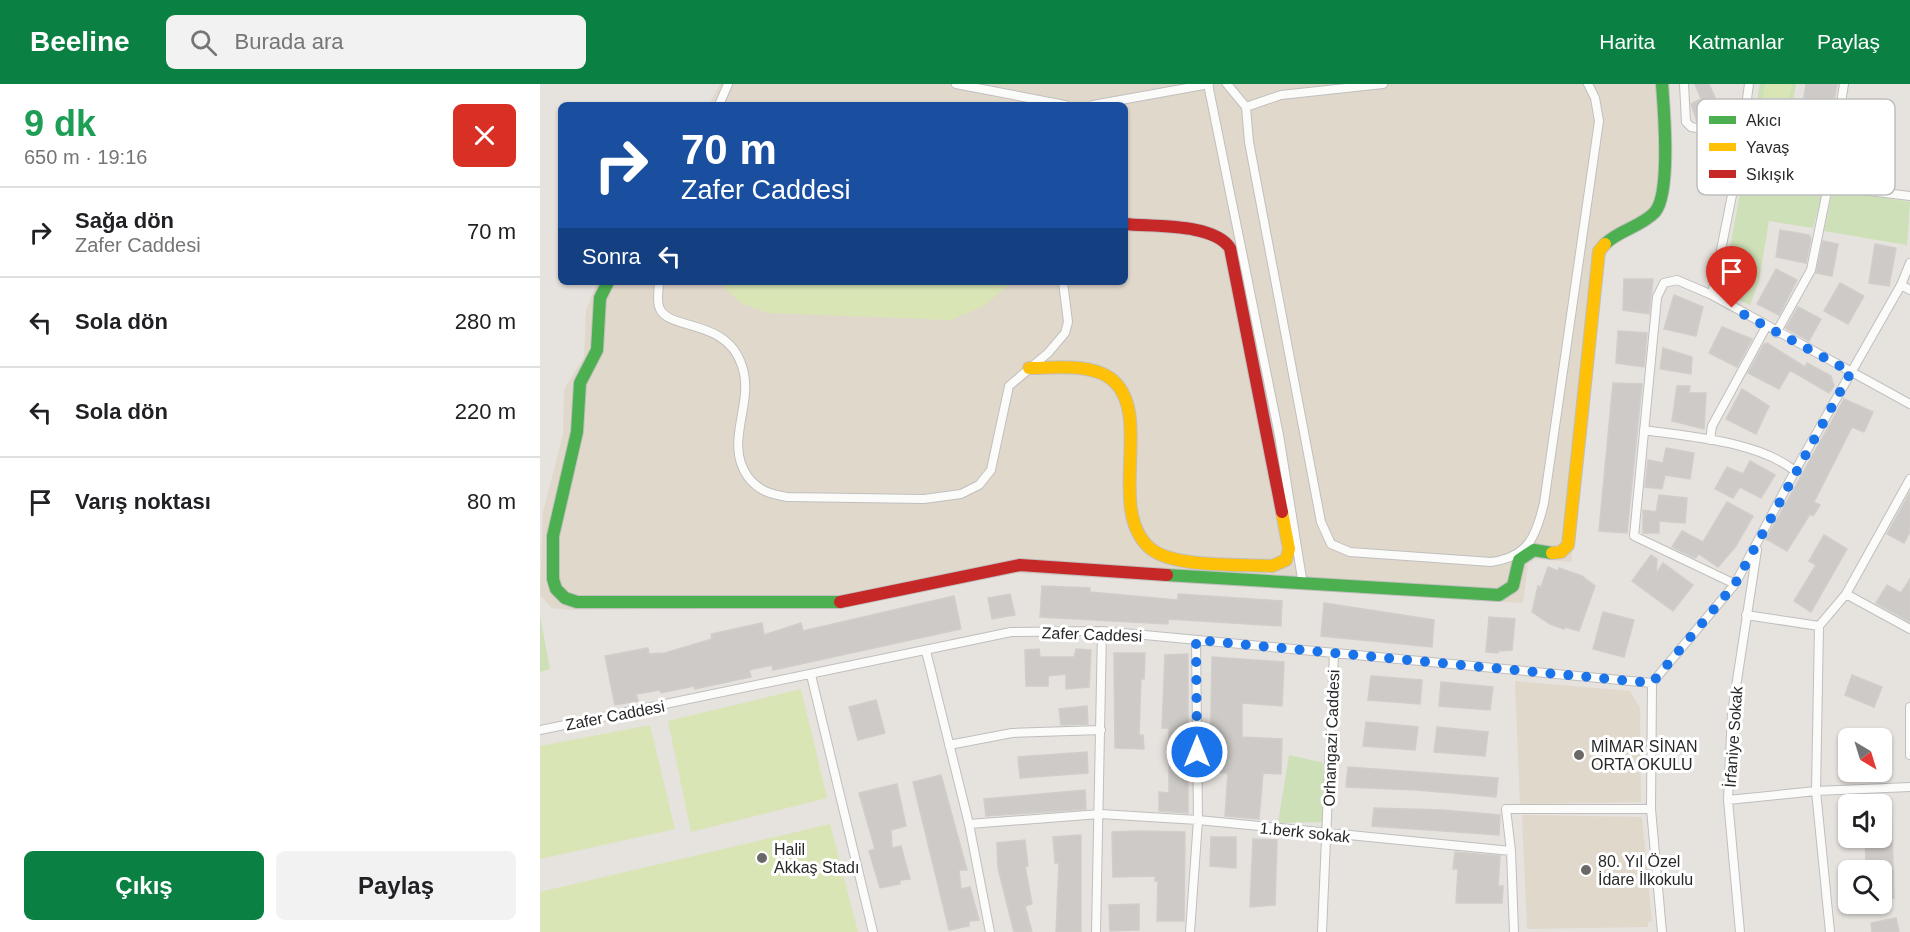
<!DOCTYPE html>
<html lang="tr">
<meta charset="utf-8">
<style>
body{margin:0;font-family:Arial,sans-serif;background:#f2f2f2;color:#202124;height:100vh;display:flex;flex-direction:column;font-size:22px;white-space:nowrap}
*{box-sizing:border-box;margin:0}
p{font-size:20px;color:#757577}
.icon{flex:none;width:33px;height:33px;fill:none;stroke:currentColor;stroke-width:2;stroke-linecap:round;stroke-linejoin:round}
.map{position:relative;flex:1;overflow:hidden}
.details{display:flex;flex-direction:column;background:#fff;width:540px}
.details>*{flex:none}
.banner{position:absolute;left:18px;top:18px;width:570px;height:183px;border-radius:9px;box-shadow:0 2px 4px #0004;background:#1a4fa0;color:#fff;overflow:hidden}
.needle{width:39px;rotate:142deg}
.fabs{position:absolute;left:1298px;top:644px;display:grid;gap:12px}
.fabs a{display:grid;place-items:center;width:54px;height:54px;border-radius:9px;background:#fff;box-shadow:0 2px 4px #0004;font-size:30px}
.pin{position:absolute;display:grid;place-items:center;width:51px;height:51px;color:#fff;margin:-62px -26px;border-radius:50% 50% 50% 0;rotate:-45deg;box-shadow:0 0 6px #0007}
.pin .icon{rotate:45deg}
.me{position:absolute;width:66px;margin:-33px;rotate:0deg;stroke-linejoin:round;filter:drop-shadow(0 0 4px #0008)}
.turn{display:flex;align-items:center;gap:21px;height:126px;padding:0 24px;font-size:27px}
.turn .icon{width:78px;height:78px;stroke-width:2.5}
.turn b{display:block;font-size:42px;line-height:51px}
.then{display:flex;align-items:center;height:57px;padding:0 24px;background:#0003;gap:12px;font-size:22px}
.round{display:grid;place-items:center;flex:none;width:63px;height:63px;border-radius:9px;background:#f2f2f2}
.summary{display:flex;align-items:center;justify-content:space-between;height:102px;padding:0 24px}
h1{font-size:36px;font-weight:600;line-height:45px;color:#1e9e55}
.cta{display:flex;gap:12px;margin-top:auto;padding:12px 24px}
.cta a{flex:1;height:69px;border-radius:9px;background:#0b8043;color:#fff;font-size:24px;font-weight:600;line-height:69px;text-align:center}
.cta a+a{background:#f2f2f2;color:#202124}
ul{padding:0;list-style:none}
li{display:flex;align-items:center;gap:18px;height:90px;padding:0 24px;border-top:2px solid #e0e0e0}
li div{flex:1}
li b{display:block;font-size:22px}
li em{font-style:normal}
header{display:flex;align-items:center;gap:36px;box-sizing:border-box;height:84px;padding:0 30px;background:#0b8043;color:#fff}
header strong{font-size:28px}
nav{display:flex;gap:33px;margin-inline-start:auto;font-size:21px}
.search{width:420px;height:54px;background:#f2f2f2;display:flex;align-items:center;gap:15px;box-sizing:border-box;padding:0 21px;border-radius:9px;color:#757577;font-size:22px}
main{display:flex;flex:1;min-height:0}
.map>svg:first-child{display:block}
</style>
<header>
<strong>Beeline</strong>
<div class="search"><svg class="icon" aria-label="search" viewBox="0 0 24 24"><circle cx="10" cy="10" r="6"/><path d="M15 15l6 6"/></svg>Burada ara</div>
<nav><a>Harita</a><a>Katmanlar</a><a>Paylaş</a></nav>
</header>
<main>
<section class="details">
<div class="summary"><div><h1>9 dk</h1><p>650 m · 19:16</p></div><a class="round" style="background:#d93025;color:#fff"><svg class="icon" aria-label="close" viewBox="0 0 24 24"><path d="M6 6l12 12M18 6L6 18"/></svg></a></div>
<ul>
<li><svg class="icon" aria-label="right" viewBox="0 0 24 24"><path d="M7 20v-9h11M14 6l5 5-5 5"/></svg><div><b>Sağa dön</b><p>Zafer Caddesi</p></div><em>70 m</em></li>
<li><svg class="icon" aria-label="left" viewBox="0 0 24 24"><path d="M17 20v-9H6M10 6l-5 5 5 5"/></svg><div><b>Sola dön</b></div><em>280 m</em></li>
<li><svg class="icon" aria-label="left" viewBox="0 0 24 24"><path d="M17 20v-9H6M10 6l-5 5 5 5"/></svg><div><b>Sola dön</b></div><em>220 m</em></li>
<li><svg class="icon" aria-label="arrive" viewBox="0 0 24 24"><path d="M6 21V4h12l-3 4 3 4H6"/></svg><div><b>Varış noktası</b></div><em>80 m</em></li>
</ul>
<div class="cta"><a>Çıkış</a><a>Paylaş</a></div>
</section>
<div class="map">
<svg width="1370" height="848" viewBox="0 0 1370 848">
<rect width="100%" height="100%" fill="#e6e2de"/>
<path fill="#e1d8cc" d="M180 0H1130L1128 110 1125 124 1117 136 1084 151 1072 161 1063 176 1048 342 1031 478 995 475 988 480 983 519 476 489 303 524 30 526 12 524 0 511 3 428 23 351 24 305 44 273 46 227 57 198H585V21H169Z
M975 597 1090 607 1100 624 1101 718 980 720Z
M982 731 1102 733 1112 838H1108V843L987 845Z"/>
<path fill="#cee0b8" d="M1220 0H1256L1240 86 1206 79Z
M1204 87 1284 104 1273 144 1229 137 1219 197 1210 221 1182 208Z
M1293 105 1370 118 1367 161 1284 147Z
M0 532 10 585 0 588Z
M749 671 784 679 782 738 738 739Z"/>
<path fill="#d9e5b5" d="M1225 0H1252L1246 28 1221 22Z
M178 198H472L444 222 411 236 228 229 201 219Z
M261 605 287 714 151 748 128 637Z
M110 641 135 745 0 775V662Z
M290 740 318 848H0V808Z"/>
<path fill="#cdcac7" stroke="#d1ceca" stroke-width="1.5" d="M1155 0H1169L1182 29 1157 38 1151 20 1161 15Z
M1266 0H1297L1289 45 1260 37Z
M1240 146 1269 151 1271 155 1266 179 1236 173Z
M1283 157 1298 160 1292 192 1276 189Z
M1335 160 1356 164 1349 202 1329 199Z
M1236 185 1257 196 1239 231 1217 220Z
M1084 195H1113L1109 230 1083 226Z
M1300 199 1324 212 1308 240 1284 227Z
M1134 211 1163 223 1156 252 1124 245Z
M1258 223 1281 235 1269 257 1246 244Z
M1182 243 1212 255 1197 283 1169 269Z
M1078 247 1107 249 1104 283 1076 279Z
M1227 259 1265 283 1267 279 1291 292 1294 302 1289 309 1250 286 1239 305 1208 289 1224 260Z
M1123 264 1152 273 1151 290 1120 285Z
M1073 299 1102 300 1087 449 1059 447Z
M1137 302H1150L1149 309H1166L1164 345 1132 337Z
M1202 305 1229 322 1216 350 1186 335Z
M1304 315 1333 328 1324 348 1312 343 1274 418 1280 421 1273 432 1270 430 1247 467 1226 455Z
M1126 364 1154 369 1150 395 1125 391 1122 405 1105 403 1108 376 1123 379Z
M1210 377 1235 391 1221 414 1200 403 1193 414 1175 405 1187 383 1203 390Z
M1370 408V448L1364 459 1347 450Z
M1119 411 1147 414 1145 439 1119 437V449H1103V426L1116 428Z
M1187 418 1213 432 1196 462 1178 483 1159 470 1155 474 1132 463 1142 447 1163 458Z
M1284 451 1307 465 1271 528 1254 517 1276 481 1269 477Z
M1111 471 1117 475 1116 490 1123 479 1153 501 1133 527 1092 497Z
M1008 483 1018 487 1019 484 1042 492 1055 502 1039 547 1025 543 1024 545 1010 540 992 528 998 502 1001 503Z
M1370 495V538L1336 519 1347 501 1361 509Z
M502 502 550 504V508L638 516V510L742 517 741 542 628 535V540L500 533Z
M470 510 475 531 452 535 448 514Z
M414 512 421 545 233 586 232 581 209 586 211 593 155 605 154 602 121 609 120 606 96 610 98 617 75 621 65 572 108 564 109 570 125 569 172 555 171 550 222 539 224 551 261 539 263 547Z
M784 519 894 536 892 563 781 552Z
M1063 528 1094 536 1084 573 1053 565Z
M949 533 975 535 972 566 958 567V569L946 568Z
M499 565 500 573H534L536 565 551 566 549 603 526 605V590L508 592V602H486L485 566Z
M574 569H605L604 595H601L599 651H603L604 665 575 664Z
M648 570V729L619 727V708L629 709V644H622L625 571Z
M672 573 744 578 742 622 702 619V653L742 655 741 690 723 689 719 735 685 732 688 689 670 688Z
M1312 591 1342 603 1334 623 1305 611Z
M831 592 882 596 880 620 828 616Z
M901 598 953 603 950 626 899 622Z
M336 616 345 649 318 656 309 623Z
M547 622 548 640 521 641 519 625Z
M826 638 878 643 875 666 823 662Z
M897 643 948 648 945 672 894 668Z
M547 668 548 689 480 694 478 673Z
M808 683 958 694 956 713 877 706 806 703Z
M401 691 427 786H419L421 805 430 803 439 836 429 837V842L409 846 373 698Z
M357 700 366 742 351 746 352 764 361 762 370 795 360 796V800L340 804 329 767 335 765 319 709Z
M545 706 546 725 446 732 444 715Z
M1351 715 1354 814 1341 815V779H1326L1325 753H1341V716Z
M834 724 902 726 960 731 959 751 832 742Z
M599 747 645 748 644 837H617L618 797H615V792L573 793 572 748Z
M541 751V848H516L519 779H515L513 753Z
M671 753H696V784L670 782Z
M713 755 737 756 735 821 710 823Z
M485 756 488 782H485L492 820 485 822 492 848H474L458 784 457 759Z
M915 768 960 772 958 802H963L962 819H916L918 785H913Z
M599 820V846L570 847 569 821Z
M1356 834 1359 848H1332L1331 839Z"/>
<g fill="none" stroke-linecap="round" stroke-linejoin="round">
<g stroke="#c0bfbf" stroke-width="10">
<path id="street" d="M416 0 525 21
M668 0 739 351 763 501
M687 0 706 23 709 58 781 438 791 460 810 468 951 478C988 473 996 453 1004 419L1059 37 1055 14 1048 0
M1144 0 1146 38 1151 43 1202 52
M179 21 188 0
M553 21 669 0
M706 23 741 11 843 0
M1198 81 1288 102 1370 112
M119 198C119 206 116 217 120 225 130 247 187 234 202 282 215 320 183 358 208 393 219 407 230 410 247 413L384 415 421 410 439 401 451 386 469 302 508 269 525 249 528 238 523 198
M1361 201 1370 206
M1172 211 1198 81 1209 0
M1236 249 1271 186 1288 102 1304 0
M1104 346C1150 353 1218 357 1255 387
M1170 356 1172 342 1226 243
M1195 500 1094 452 1117 213 1124 199 1137 196 1172 211 1370 320
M1306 510 1370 545
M1206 531 1279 542
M386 567 429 740 450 848
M271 591 333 848
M1370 623V671
M0 646 471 548 562 547 1112 599
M409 661 472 649 561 646
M1188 716 1276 707 1370 703
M429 740 560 730 658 736 971 767
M556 848 562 547
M650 848 658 736 656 556
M782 848 794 569
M974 848 971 767 966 725H1111
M1122 848 1111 725 1112 599 1195 500 1255 387 1361 201 1370 179
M1200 848 1188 716 1192 629 1217 466
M1290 848 1276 707 1279 542 1306 510 1370 395"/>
</g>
<g stroke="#c0bfbf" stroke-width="14">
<path id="fast" d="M1065 160C1079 146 1101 143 1115 128 1131 109 1124 26 1122 0
M68 198 60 214 57 266 40 299 37 348 13 452V495L16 505 25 514 37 518H300
M627 491 959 511 973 502 979 476 994 466 1012 469"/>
</g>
<g stroke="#c0bfbf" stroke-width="14">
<path id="slow" d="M489 284C513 284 549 279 570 294 616 328 564 426 611 465 635 484 702 480 732 482L746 476 749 465 742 428
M1012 469 1021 468 1028 461 1059 167 1065 160"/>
</g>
<g stroke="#c0bfbf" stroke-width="14">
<path id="jam" d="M585 140C614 143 673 139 690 164L742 428
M300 518 480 481 627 491"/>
</g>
<use href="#street" stroke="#fbfbfa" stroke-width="8"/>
<use href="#fast" stroke="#4caf50" stroke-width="12"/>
<use href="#slow" stroke="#ffc107" stroke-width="12"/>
<use href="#jam" stroke="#c62828" stroke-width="12"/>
</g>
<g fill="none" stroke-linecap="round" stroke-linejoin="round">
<path stroke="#1a73e8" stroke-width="10" stroke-dasharray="0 18" d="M657 668 656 556 1112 599 1195 500 1311 288 1192 224"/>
</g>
<g fill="#6a6968" stroke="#fff" stroke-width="2">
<circle cx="1039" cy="671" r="6"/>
<circle cx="222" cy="774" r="6"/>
<circle cx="1046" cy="786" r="6"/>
</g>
<g text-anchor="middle" stroke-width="6" stroke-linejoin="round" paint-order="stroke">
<g font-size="16" fill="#282828" stroke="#fff">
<text transform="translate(552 550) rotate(2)" y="6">Zafer Caddesi</text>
<text transform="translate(75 631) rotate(-11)" y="6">Zafer Caddesi</text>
<text transform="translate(1193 653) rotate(-86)" y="6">İrfaniye Sokak</text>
<text transform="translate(791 654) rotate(-88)" y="6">Orhangazi Caddesi</text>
<text transform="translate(765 748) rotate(6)" y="6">1.berk sokak</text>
</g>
<g font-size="16" fill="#282828" stroke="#fff" text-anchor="start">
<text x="1051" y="668">MİMAR SİNAN<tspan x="1051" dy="18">ORTA OKULU</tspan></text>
<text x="234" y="771">Halil<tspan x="234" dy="18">Akkaş Stadı</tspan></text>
<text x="1058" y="783">80. Yıl Özel<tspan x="1058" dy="18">İdare İlkokulu</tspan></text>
</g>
</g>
<rect x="1157" y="15" width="198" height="96" rx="9" fill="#fff" stroke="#bebebe" stroke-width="1.5"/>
<rect x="1169" y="32" width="27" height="8" fill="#4caf50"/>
<rect x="1169" y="59" width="27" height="8" fill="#ffc107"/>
<rect x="1169" y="86" width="27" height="8" fill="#c62828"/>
<g font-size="16" fill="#282828">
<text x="1206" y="42">Akıcı</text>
<text x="1206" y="69">Yavaş</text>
<text x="1206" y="96">Sıkışık</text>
</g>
</svg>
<div class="fabs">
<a><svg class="needle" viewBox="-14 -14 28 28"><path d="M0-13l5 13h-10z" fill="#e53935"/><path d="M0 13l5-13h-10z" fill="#757577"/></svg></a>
<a><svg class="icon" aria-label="sound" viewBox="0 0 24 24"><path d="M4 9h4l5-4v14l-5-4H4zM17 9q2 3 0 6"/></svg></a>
<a><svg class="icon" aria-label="search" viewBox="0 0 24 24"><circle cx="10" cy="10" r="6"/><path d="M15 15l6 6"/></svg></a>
</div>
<div class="pin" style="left:1192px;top:224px;background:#d93025"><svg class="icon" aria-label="arrive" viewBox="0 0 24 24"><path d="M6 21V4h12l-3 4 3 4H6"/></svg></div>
<svg class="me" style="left:657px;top:668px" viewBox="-20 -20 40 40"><circle r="17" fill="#1a73e8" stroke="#fff" stroke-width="3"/><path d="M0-11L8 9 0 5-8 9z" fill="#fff"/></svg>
<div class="banner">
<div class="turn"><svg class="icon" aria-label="right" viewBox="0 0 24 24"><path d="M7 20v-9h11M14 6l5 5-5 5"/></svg><div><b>70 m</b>Zafer Caddesi</div></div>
<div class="then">Sonra<svg class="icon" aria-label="left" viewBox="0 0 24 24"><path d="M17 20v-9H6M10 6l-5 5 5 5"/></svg></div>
</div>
</div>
</main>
